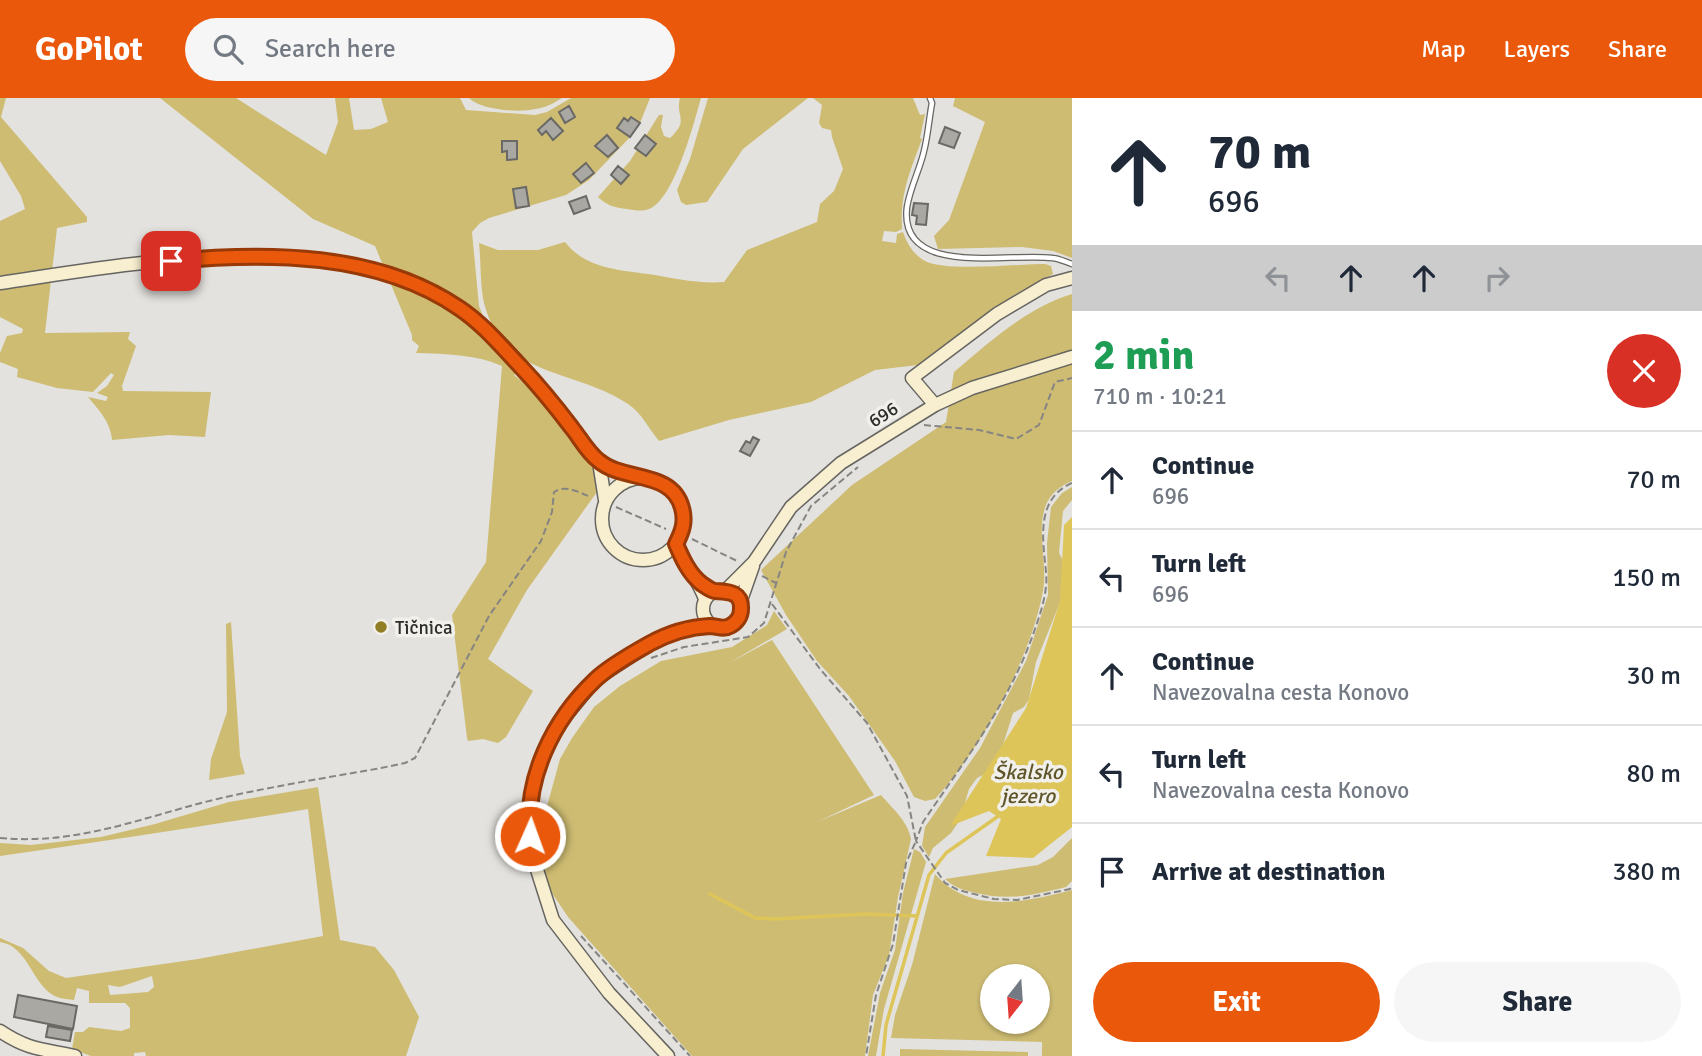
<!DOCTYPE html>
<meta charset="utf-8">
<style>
body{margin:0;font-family:Signika,sans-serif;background:#f6f6f7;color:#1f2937;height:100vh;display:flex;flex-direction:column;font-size:26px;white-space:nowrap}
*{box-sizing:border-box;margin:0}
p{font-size:23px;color:#747a83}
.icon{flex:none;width:38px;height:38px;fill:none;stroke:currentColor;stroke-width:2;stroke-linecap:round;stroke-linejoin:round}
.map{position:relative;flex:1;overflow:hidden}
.panel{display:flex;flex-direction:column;background:#fff;width:630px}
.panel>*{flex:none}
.guide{background:#fff;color:#1f2937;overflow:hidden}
.needle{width:46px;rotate:197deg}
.buttons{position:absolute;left:980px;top:866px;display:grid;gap:14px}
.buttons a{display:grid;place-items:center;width:70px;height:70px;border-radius:50%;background:#fff;box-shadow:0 2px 5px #0004;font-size:35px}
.pin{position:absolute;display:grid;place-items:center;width:60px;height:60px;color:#fff;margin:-30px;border-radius:14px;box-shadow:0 4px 10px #0006}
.me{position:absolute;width:77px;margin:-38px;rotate:2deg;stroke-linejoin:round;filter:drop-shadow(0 0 5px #0008)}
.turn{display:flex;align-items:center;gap:24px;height:147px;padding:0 21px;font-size:32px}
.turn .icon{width:91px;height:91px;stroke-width:2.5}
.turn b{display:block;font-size:49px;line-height:60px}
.lanes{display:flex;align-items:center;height:66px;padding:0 21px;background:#0003;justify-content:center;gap:35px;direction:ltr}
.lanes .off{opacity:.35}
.round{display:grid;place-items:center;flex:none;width:74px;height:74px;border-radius:37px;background:#f6f6f7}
.overview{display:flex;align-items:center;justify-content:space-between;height:119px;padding:0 21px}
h1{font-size:42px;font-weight:800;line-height:52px;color:#1e9e55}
.action{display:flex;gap:14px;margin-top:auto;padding:14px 21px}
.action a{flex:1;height:80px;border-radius:42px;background:#ea580c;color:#fff;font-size:28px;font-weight:800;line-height:80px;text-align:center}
.action a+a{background:#f6f6f7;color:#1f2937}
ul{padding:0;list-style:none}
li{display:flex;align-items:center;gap:21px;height:98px;padding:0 21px;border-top:2px solid #e0e1e3}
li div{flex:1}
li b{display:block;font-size:26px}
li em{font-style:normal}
header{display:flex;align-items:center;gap:42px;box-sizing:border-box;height:98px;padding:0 35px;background:#ea580c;color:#fff}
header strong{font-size:33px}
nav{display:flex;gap:38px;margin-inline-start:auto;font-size:24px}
.search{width:490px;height:63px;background:#f6f6f7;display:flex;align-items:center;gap:18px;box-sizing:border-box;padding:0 24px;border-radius:38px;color:#747a83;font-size:26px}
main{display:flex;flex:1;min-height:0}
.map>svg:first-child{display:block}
</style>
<header>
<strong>GoPilot</strong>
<div class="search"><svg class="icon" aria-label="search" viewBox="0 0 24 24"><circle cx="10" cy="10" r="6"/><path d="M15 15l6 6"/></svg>Search here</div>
<nav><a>Map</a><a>Layers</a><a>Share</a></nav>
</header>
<main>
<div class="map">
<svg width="1072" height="958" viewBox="0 0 1072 958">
<rect width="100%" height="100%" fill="#e3e2de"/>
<path fill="#cebc72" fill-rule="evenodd" d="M0 0H6L1 19 87 119V124L57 130 45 235 130 234 128 241 136 248 122 288 123 293 211 294 205 339 169 337 112 342C111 325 99 312 88 299L106 303 108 299 97 295 107 288 114 277 111 275 93 294 57 290 17 279 18 271 0 264V255L7 238 22 235 23 231 0 219V123L25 111 21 98 0 63Z
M160 0H236L326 57 338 24 335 0H349L354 32 371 31 388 24 381 0H460L466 12 535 17 547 14 571 0H650L640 25 632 37 589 82 566 97 489 120 480 125 472 134 479 208 489 233 524 267 514 277 577 328 614 370 527 492 488 561 533 593 506 639 498 645 483 641 468 643 467 640 452 517 486 464 502 268C475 256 446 256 416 255L419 248 412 242V237L375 148 313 121Z
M469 0H562C554 5 545 10 535 11 519 15 481 12 469 0Z
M680 0H701C694 25 674 102 649 111 642 114 634 112 627 111 615 110 606 107 598 99L630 63 659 17H663L661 29 664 38 670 40C690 21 675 20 680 0Z
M708 0H808L743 51 707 104 686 107 681 104 677 92 690 61Z
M813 0H913L920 17 925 16 920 40 922 41C910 74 900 95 902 131L896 134 884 133 882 143 896 145 897 136 903 134C907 146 914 157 925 163 945 174 1019 166 1045 166L1051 168 1053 176 1016 196 918 267 875 272 811 304 729 322 659 343C649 331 641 314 628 306 574 270 504 282 484 205 480 186 481 164 479 145L498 152H538L565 144C585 170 618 172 648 176 674 180 697 186 724 184L747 152 817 124 820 106 834 93 843 71 832 39 831 32 822 30 819 25 822 7Z
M955 0H1072V160L1053 153 1022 149 938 151 934 138 949 122 985 24 953 8Z
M1072 196V383C1023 403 1050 455 1043 493 1031 560 981 651 935 701L925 703 914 699 895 663 849 598 817 563 786 517 761 472 852 387 946 324 954 274C990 244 1026 210 1072 196Z
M1072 389V402L1063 413 1059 455 1067 470 1065 492 1036 564 1029 601 1024 609 1013 615 1002 650 985 676 977 680 969 691 960 722 951 735 933 750 929 759 922 748 925 729 980 650 1026 563 1048 497 1047 445 1051 409 1062 395Z
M774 513 787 531 729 565 772 542 874 697 817 724 881 697C891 709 908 723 911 741L898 799 889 857 873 897 865 958H692L568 819 552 795 543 774 547 760 543 742V723L560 661 572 640 594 609 620 588 661 563 732 549 767 527Z
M231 524 240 658 245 676 209 682 211 661 227 614 226 526Z
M318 689 340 842 375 849 394 872 419 919 406 958H146L145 954 134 955V958H91L72 951 75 934H83L89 929 121 933 130 930V910L125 905H89V893L77 890 74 902C69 901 62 901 57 899 32 889 29 848 0 844V840L23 850 49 873 66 880 198 861 323 838 308 711C206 728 103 743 0 758V745L31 747 101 739 155 726 229 704ZM152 878 154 889 148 894 110 897 108 887 120 889Z
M1072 740V783L1066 789C1032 797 1010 803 976 795 964 792 954 790 945 781L1038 767 1053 759Z
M914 751 920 754 926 764 884 911 876 958H868L880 895 895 852 903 795Z
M935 776C970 817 1026 804 1072 792V958H1042V944L891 940 895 917 912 867ZM1038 878V924H992V878Z
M900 951 1028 954V958H900Z"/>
<path fill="#dec55a" d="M1072 419V729L1033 760 986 758 1001 721 989 713 950 728 1026 610 1060 503 1064 427Z"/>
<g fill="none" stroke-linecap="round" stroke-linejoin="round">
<path stroke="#dec55a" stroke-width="3.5" d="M710 796 755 820 775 821 866 816 917 818
M883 958 886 927 929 777 946 755 997 719"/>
</g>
<path fill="#a9a8a3" stroke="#6a6965" stroke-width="2" d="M569 8 575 19 565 25 559 14Z
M631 19 640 25 630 39 617 30 624 20 628 23Z
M551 20 563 33 553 42 546 33 542 37 538 32Z
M945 29 960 35 954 50 939 45Z
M607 37 618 50 608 59 595 48Z
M645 37 656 46 646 58 635 50Z
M502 43H517V61L507 62V53L502 54Z
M586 65 594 75 581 85 573 76Z
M618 68 629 77 621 86 611 77Z
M526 89 529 108 516 110 513 91Z
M586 98 590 110 574 116 569 104Z
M914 105 928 106 926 127 916 126 917 118 912 117Z
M753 339 759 342 750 358 740 353 746 343 750 345Z
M18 897 77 908 73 931 14 919Z
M48 928 72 932 70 943 46 939Z"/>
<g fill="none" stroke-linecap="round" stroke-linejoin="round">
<g stroke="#666561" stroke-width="7">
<path id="lane" d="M930 0 932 5C929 21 928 37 924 53 920 71 910 90 907 109 898 181 1011 154 1052 160 1058 160 1066 164 1072 166"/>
</g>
<g stroke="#666561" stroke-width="15">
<path id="secondary" d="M0 185C143 164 363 121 482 227 510 253 536 284 560 314 570 327 587 355 599 364 609 371 627 375 638 380
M935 307 912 280 997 216 1046 187 1072 180
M599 364 605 402
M602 421a41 41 0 1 1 82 0a41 41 0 1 1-82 0Z
M676 446C684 466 698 481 705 501
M703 511a19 19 0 1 1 38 0a19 19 0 1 1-38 0Z
M726 492 754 464 791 409 841 365 935 307 972 290 1072 259
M740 505 753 468
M0 933C28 952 43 951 75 958
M668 958 609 895 553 822 532 756 529 721 535 680 554 632 596 581 650 546 682 532 713 528"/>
</g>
<path stroke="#868582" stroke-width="2" stroke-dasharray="7 3.5" stroke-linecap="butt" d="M924 327 979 332 1016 341 1039 327 1055 284 1072 280
M1072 385C1035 401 1043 442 1046 474 1048 493 1041 514 1035 531 1010 604 965 662 923 724L916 743 945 785 958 792 994 801 1017 802 1070 791 1072 788
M616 409 666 431
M692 441 737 463
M762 478 776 485
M772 506 820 571 867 625 907 698 916 743 906 765 893 846 876 897 866 958
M651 560 684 549 748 539 764 525 786 454 811 408 858 369
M0 740C78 747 140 720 213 702 268 689 325 680 381 670L405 665 415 660 489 518 541 443 552 414 554 394C565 387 577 393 588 398
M581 838 690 958"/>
<use href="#lane" stroke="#fff" stroke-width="4.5"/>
<use href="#secondary" stroke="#f7efcf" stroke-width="12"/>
</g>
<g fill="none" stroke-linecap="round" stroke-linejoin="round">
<g stroke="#983908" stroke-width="18">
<path id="route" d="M171 163C267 154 377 154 459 210 483 226 501 248 521 269 539 288 556 309 572 330 580 340 588 355 599 363 624 384 672 372 682 410 686 424 682 434 676 446 682 460 689 476 702 486 705 488 712 493 715 493 727 494 742 493 741 511 741 519 736 525 730 528 723 532 717 528 710 528 689 529 667 536 649 546 633 555 608 569 595 582 553 622 525 679 530 738"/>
</g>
<use href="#route" stroke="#ea580c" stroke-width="12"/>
</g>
<circle fill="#927e25" stroke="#f1f0eb" stroke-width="2.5" cx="381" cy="529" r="7"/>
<g text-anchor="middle" stroke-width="7" stroke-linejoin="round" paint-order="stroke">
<g font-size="19" fill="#2d2d2b" stroke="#f1f0eb">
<text transform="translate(883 316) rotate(-32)" y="7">696</text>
</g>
<g font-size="19" fill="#2d2d2b" stroke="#f1f0eb" text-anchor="start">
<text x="395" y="536">Tičnica</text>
</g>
<g font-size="21" font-style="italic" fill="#5f5529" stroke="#f1f0eb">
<text x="1028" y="681">Škalsko<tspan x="1028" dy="24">jezero</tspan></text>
</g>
</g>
</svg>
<div class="buttons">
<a><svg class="needle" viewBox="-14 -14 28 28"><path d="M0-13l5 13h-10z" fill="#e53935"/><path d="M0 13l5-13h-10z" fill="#747a83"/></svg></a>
</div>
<div class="pin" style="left:171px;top:163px;background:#d93025"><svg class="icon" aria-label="arrive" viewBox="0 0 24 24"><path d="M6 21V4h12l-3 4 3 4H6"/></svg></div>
<svg class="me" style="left:530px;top:738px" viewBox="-20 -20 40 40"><circle r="17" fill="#ea580c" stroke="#fff" stroke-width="3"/><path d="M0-11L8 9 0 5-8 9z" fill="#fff"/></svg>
</div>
<section class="panel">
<div class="guide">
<div class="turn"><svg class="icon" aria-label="ahead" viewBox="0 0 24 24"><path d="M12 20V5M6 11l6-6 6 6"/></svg><div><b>70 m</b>696</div></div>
<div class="lanes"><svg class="icon off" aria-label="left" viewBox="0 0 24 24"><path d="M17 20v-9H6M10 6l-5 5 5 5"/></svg><svg class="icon" aria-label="ahead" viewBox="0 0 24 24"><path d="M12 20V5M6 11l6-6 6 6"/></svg><svg class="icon" aria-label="ahead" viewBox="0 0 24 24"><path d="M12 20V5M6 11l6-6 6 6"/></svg><svg class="icon off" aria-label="right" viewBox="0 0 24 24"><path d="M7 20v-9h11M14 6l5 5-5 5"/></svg></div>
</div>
<div class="overview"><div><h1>2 min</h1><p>710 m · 10:21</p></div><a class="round" style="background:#d93025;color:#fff"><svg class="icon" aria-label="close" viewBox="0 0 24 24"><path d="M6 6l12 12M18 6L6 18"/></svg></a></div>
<ul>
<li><svg class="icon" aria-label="ahead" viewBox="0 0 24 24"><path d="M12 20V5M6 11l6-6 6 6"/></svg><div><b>Continue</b><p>696</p></div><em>70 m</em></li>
<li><svg class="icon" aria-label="left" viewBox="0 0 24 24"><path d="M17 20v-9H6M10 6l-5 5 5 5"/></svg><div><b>Turn left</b><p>696</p></div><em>150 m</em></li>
<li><svg class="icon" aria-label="ahead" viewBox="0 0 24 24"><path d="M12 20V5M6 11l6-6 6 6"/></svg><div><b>Continue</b><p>Navezovalna cesta Konovo</p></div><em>30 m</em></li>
<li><svg class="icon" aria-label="left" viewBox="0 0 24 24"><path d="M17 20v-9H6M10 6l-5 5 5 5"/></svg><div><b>Turn left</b><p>Navezovalna cesta Konovo</p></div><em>80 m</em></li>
<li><svg class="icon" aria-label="arrive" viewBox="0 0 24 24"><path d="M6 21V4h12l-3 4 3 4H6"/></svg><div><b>Arrive at destination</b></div><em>380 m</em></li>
</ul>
<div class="action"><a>Exit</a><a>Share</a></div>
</section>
</main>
